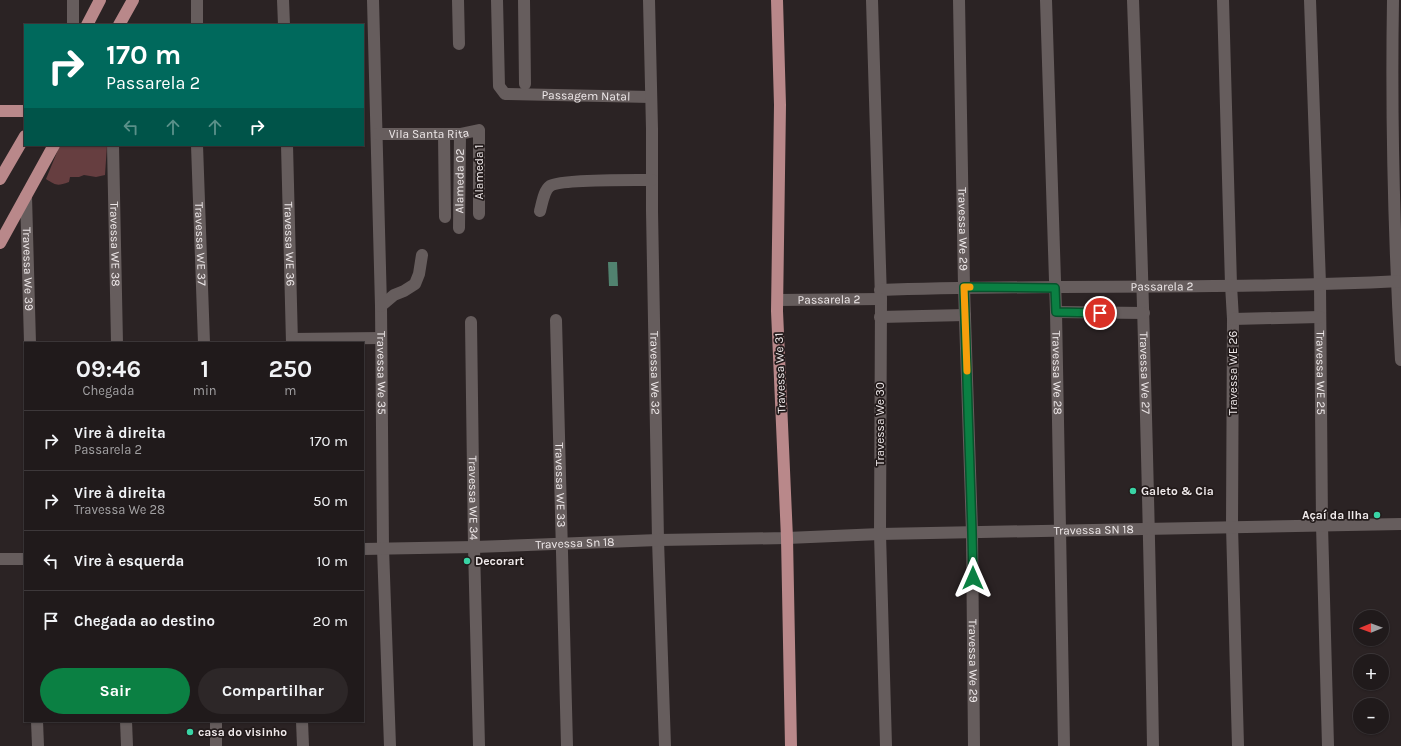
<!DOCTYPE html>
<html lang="pt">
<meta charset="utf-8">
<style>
body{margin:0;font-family:Karla,sans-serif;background:#2d2728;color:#f1f3f6;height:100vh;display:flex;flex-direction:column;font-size:15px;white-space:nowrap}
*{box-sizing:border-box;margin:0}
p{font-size:13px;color:#a2a1a3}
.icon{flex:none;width:22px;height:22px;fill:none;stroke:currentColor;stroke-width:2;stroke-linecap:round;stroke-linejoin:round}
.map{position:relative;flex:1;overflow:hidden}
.sheet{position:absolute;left:24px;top:342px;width:340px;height:380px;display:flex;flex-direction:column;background:#201a1b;border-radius:0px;box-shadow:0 1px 3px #0004,0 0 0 1px #3d383a}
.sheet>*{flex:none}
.hud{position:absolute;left:24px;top:24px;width:340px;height:122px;border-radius:0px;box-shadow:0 1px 3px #0004,0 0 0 1px #3d383a;background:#00695c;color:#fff;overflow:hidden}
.needle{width:26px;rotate:269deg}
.tools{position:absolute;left:1353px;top:610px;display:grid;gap:8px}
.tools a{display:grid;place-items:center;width:36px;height:36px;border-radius:50%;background:#201a1b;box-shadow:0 1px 3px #0004,0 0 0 1px #3d383a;font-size:20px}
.pin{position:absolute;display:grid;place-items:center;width:34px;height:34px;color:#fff;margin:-17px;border:2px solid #fff;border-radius:50%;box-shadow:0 1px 4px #0007}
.me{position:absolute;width:44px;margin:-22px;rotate:0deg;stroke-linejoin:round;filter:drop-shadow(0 0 3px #0008)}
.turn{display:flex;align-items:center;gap:14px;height:84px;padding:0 16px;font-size:18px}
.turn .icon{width:52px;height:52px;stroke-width:2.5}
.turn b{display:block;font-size:28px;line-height:34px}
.lanes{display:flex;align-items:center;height:38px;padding:0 16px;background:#0003;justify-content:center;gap:20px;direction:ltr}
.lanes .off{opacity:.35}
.eta{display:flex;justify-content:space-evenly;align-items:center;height:68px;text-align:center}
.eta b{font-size:24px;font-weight:700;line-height:28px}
.button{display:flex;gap:8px;margin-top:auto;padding:8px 16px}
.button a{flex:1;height:46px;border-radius:24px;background:#0b8043;color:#fff;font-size:16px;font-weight:700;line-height:46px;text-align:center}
.button a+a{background:#2d2728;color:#f1f3f6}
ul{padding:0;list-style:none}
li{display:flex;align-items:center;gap:12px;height:60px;padding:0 16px;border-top:1px solid #3d383a}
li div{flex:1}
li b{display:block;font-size:15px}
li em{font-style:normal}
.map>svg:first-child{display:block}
</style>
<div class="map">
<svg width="1401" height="746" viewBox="0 0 1401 746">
<rect width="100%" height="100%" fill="#2b2324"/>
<path fill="#663e40" d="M60 145H107L105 175 96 177 84 175 79 177H70L69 182C57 186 57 186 46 179Z"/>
<path fill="#51826f" d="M608 262H617L618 286H609Z"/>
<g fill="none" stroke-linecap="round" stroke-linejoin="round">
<g stroke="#665d5d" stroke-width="12">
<path d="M73 0V25"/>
<path d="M283 0 284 25"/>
<path id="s1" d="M373 0 381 306 383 548 390 746"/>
<path d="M458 0 459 44"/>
<path id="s2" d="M497 0 499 86 505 94 651 97"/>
<path d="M524 0 525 84"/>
<path id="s3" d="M649 0 652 129V211L658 540 665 746"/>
<path d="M872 0 881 299 880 534 886 746"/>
<path id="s4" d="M959 0 964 287 972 532 974 746"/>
<path id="s5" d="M1046 0 1056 312 1064 746"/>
<path id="s6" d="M1133 0C1142 249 1149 497 1153 746"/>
<path d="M1223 0 1231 285 1233 319 1232 526 1238 746"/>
<path id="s7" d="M1310 0 1320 284 1322 525 1328 746"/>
<path d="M1393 0C1391 120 1394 240 1401 360"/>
<path d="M197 25V0"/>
<path id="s8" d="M377 134H460L479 130V214"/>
<path d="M444 134 445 217"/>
<path id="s9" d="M113 145 117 343"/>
<path id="s10" d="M197 145 204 343"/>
<path id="s11" d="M287 145 292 343"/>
<path id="s12" d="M26 196 30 343"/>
<path d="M540 211C542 204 544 190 550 186 560 179 635 180 652 180"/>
<path id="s13" d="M459 228 460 134"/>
<path id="s14" d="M880 290C1054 284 1227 290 1401 281"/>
<path id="s15" d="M778 300 881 299"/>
<path d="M381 306 394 295 404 291 415 284 419 274 422 255"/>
<path d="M1056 312 1144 313"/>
<path d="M880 317 965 315"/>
<path d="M1233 319 1320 317"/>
<path id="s16" d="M556 320 567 746"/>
<path id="s17" d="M471 322 474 547 479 746"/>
<path d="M292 339 381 338"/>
<path id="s18" d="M363 549 474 547 658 540 787 538 880 534 1401 524"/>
<path d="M0 559H25"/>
<path d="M37 721 38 746"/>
<path d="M126 721 127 746"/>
<path d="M216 721V746"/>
<path d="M302 721 303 746"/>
</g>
<path stroke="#b9888a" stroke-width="12" d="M777 0 780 105 777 311 787 538 791 746
M87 25 100 0
M119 25 133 0
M0 111H25
M0 179 25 136
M0 243 54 145"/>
</g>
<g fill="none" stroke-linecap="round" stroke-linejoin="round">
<g stroke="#07532c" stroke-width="10">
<path id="route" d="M973 578 972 532 964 287 1055 288 1056 312 1100 313"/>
</g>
<use href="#route" stroke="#0b8043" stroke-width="7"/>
<path stroke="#f59e0b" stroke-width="7" d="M967 371 964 287H970"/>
</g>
<g fill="#39d4a5" stroke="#221a1a" stroke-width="1.5">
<circle cx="1133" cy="491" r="4"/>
<circle cx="1377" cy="515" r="4"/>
<circle cx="467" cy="561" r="4"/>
<circle cx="190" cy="732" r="4"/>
</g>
<g text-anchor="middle" stroke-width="3.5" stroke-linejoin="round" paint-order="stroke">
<g font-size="12" fill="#efe9ea" stroke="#221a1a">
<text dy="4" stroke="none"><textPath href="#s2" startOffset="177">Passagem Natal</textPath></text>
<text dy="4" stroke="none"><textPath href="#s8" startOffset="52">Vila Santa Rita</textPath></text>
<text transform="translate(479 172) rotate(-90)" y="4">Alameda 1</text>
<text dy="4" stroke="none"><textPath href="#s13" startOffset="47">Alameda 02</textPath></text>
<text dy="4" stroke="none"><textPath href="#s4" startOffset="229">Travessa We 29</textPath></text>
<text dy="4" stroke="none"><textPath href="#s9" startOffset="99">Travessa WE 38</textPath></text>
<text dy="4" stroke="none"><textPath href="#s10" startOffset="99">Travessa WE 37</textPath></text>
<text dy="4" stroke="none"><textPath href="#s11" startOffset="99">Travessa WE 36</textPath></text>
<text dy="4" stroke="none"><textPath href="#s12" startOffset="73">Travessa We 39</textPath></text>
<text dy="4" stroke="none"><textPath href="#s14" startOffset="282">Passarela 2</textPath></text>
<text dy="4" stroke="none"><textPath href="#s15" startOffset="51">Passarela 2</textPath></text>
<text dy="4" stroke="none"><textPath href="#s1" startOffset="373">Travessa We 35</textPath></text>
<text dy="4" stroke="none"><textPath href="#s3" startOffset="373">Travessa We 32</textPath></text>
<text transform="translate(780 373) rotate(-92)" y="4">Travessa We 31</text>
<text dy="4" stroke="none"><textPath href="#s5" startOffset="373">Travessa We 28</textPath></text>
<text dy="4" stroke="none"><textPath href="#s6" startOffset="373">Travessa We 27</textPath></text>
<text transform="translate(1233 373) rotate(-90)" y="4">Travessa WE 26</text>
<text dy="4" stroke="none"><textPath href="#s7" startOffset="373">Travessa WE 25</textPath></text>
<text transform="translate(880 424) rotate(-90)" y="4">Travessa We 30</text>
<text dy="4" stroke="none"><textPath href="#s16" startOffset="165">Travessa WE 33</textPath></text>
<text dy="4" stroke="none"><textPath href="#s17" startOffset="176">Travessa WE 34</textPath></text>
<text dy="4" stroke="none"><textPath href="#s18" startOffset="731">Travessa SN 18</textPath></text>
<text dy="4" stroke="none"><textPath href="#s18" startOffset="212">Travessa Sn 18</textPath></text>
<text dy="4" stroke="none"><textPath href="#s4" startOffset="661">Travessa We 29</textPath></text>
</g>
<g font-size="12" font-weight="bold" fill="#efe9ea" stroke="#221a1a" text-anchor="start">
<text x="1141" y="495">Galeto &amp; Cia</text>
<text x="1369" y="519" text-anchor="end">Açaí da Ilha</text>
<text x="475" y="565">Decorart</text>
<text x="198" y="736">casa do visinho</text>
</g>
</g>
</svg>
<div class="tools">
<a><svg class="needle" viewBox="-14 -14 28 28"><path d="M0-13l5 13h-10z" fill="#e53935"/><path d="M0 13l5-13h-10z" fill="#a2a1a3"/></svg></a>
<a>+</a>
<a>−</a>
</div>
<div class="pin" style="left:1100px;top:313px;background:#d93025"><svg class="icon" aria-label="arrive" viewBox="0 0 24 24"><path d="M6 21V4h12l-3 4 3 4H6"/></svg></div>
<svg class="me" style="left:973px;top:578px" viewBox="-20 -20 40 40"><path d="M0-17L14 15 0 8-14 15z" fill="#0b8043" stroke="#fff" stroke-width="4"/></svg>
<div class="hud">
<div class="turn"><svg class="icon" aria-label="right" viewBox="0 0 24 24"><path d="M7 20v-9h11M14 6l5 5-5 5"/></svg><div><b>170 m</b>Passarela 2</div></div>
<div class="lanes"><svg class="icon off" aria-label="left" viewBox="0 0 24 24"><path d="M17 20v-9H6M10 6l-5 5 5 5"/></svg><svg class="icon off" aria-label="ahead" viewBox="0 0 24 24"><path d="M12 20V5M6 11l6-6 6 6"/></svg><svg class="icon off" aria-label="ahead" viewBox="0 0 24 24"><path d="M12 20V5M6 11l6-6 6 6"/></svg><svg class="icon" aria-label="right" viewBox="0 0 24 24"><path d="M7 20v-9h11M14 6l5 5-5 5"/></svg></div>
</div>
<section class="sheet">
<div class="eta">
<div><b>09:46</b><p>Chegada</p></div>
<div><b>1</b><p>min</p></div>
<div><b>250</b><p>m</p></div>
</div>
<ul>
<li><svg class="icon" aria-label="right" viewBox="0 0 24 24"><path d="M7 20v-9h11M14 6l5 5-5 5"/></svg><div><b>Vire à direita</b><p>Passarela 2</p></div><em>170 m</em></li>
<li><svg class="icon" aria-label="right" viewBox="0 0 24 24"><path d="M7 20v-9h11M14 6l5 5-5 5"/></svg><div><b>Vire à direita</b><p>Travessa We 28</p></div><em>50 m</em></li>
<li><svg class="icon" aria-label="left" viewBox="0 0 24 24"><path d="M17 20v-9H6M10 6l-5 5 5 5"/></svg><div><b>Vire à esquerda</b></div><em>10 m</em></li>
<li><svg class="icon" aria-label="arrive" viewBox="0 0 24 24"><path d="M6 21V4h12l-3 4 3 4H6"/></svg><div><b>Chegada ao destino</b></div><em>20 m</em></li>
</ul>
<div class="button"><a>Sair</a><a>Compartilhar</a></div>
</section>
</div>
